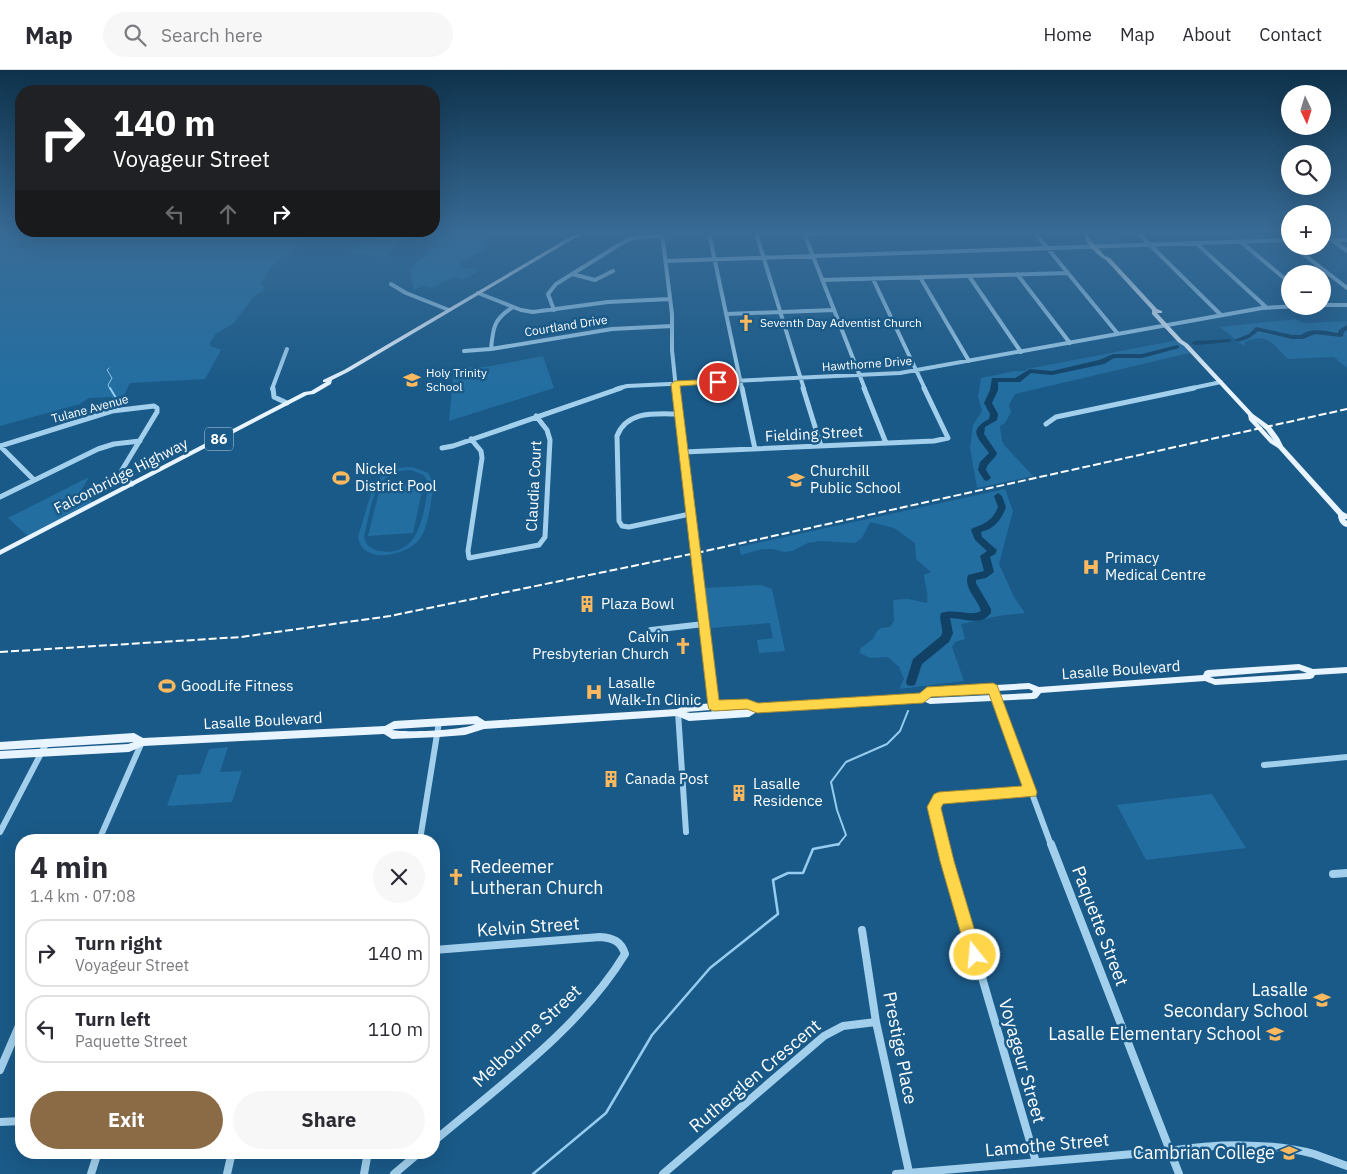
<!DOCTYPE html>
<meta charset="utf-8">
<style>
body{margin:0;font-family:"IBM Plex Sans",sans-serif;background:#f7f7f7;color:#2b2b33;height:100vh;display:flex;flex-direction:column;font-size:19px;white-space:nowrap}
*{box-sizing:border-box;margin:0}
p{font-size:16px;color:#7c7c81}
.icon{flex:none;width:28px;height:28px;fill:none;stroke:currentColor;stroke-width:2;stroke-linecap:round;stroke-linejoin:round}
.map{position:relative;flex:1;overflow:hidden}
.drawer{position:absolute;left:15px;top:764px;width:425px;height:325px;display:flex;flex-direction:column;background:#fff;border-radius:20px;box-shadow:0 5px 20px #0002}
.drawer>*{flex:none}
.banner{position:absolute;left:15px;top:15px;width:425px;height:152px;border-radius:20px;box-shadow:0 5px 20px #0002;background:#202124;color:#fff;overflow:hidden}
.needle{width:32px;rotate:176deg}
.fabs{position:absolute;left:1281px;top:15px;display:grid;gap:10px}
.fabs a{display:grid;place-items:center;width:50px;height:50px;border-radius:50%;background:#fff;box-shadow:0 5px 20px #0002;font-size:25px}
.pin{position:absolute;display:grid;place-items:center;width:42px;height:42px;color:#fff;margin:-21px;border:2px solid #fff;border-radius:50%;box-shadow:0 1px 5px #0007}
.me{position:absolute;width:55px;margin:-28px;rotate:343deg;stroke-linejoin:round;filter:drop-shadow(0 0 4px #0008)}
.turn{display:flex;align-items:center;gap:18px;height:105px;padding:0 15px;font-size:22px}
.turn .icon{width:65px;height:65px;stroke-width:2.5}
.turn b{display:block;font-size:35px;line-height:42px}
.lanes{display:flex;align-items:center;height:48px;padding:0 15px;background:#0003;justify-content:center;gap:25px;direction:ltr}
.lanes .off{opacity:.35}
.round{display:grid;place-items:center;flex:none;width:52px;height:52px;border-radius:26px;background:#f7f7f7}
.headline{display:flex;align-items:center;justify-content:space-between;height:85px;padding:0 15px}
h1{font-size:30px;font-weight:700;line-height:38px}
.cta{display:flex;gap:10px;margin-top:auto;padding:10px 15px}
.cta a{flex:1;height:58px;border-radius:30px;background:#8a6b46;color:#fff;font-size:20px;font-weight:700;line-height:58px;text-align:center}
.cta a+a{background:#f7f7f7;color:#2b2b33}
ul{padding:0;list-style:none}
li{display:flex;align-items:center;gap:15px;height:68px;margin:0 10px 8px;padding:0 5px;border:2px solid #e1e1e2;border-radius:20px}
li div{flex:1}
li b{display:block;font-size:19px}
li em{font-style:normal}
header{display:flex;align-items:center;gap:30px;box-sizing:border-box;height:70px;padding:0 25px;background:#fff;border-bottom:1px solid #e1e1e2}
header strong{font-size:24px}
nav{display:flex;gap:28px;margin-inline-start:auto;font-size:18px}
.search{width:350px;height:45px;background:#f7f7f7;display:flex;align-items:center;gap:12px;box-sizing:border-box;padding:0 18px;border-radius:28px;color:#7c7c81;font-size:19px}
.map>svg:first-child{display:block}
</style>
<header>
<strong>Map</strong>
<div class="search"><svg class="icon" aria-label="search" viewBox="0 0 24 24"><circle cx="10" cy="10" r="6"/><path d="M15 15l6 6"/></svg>Search here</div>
<nav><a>Home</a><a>Map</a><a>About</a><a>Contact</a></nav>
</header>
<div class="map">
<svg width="1347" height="1104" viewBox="0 0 1347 1104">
<rect width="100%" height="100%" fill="#1a5a88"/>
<path fill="#236ea1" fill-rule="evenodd" d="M0 163H326L307 165 296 173 298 179C273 191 274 191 261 214L264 216 263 221 254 226 234 253 216 264 210 272V276L221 280 205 309 130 313 117 340 109 342 112 327 89 328 80 334 0 356Z
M364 163H415L396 173 390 184 386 187 351 183 350 180 373 170 371 167Z
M429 163H488L493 166 481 182 460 193 461 198 475 199 477 202 462 210 454 207 432 218 423 215 414 220 410 200 414 194 429 182 432 166Z
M1085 163H1114L1126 176H1100Z
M1295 249 1304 253 1347 251V298L1334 287 1288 289C1271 273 1269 262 1245 272L1244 276 1220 257Z
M1178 270 1194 282 1015 324 1009 335 1011 342 1005 353 1000 356 1002 371 1005 376 1033 406 977 418 970 378 973 355 982 341 978 327 981 308 1015 301H1026L1027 299Z
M543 286 554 318 449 351 454 298 485 297Z
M412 397 428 403 434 414C431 428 429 455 421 467 409 486 362 496 358 467L373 417C382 402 395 397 412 397ZM411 400 424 405 429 414C423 443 421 488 379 481 371 479 365 475 364 466 372 436 372 400 411 400Z
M89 407 81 421 95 434 30 468 8 448Z
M424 412 413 463 368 466 381 414Z
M1005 419 1013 441 999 494 1014 527 1025 543 998 546 961 554 965 569 955 572 952 577 964 611 899 619 904 609 899 597 888 587 871 588 859 583 861 578 873 569 877 561 881 558 890 557 894 551 893 530 908 529 927 533C929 523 925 516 924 505L931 502 916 489 915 473 894 458 870 452 862 468 855 473 820 471 808 473 792 481 784 482 773 479H762L741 485 739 477Z
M761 515 772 519 785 581 759 583 757 570 773 568 770 553 711 558 705 518Z
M228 677 220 702 242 701 232 732 167 736 178 705 200 704 209 679Z
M1212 724 1246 778 1146 790 1117 735Z"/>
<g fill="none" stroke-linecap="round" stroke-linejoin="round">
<path stroke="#95ccef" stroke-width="1" d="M109 298 107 300 112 308 108 315 110 319"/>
<path stroke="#95ccef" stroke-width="2" d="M110 318 116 328 111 340
M838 775 846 765 837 740 831 712 846 692 887 674 900 661 908 641"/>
<path stroke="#95ccef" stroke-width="2.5" d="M533 1104 606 1043 652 965 710 898 778 844 773 810 788 803H803L813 779 839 774"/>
<path fill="#114266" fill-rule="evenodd" d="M1347 255V260L1344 262 1343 266 1341 267 1315 264 1303 269H1292L1258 261C1253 267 1240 274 1234 270L1249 264 1256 257 1292 265H1301C1311 257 1326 261 1338 263L1339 260Z
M1229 269 1231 270V272L1195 275 1191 273 1195 271Z
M1177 275 1179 276V278L1142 288H1114L1104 294 1052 305 1031 303 1020 312H998V320L992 333 998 344 997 350 985 357 984 364 997 383C995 390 987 392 986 400L991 408 987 411 984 410 978 400 980 392 989 383C978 367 967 361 989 349L990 344 984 333 990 320 992 308H1015L1030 299 1052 301 1099 290 1113 284H1142Z
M998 423 1002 426 1006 437C1002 449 994 459 981 462L982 467 997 480 995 484 990 487 994 502 986 508 976 510V513L991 539V543C980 557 965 548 950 548L953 563 949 572 922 594 915 615 911 616 907 615 906 612 913 589 941 566C945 559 938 551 941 543 957 538 970 547 981 541 978 529 963 518 968 505L984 501 980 486 987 481 975 470 971 460 973 458C985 454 993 450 998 437L994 426Z"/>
<path stroke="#a2cfec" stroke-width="4" d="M662 163 672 244V280L676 319
M709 163 742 319
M756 163 804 319
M804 163 865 319
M1035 163 1118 264
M1138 163 1221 245
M1323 163 1347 181
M804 164 830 163
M1322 169 1347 170
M1241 172 1290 213
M1196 173 1266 237
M1293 176 1347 218
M665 191 1290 170
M572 204 595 210 613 201
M1017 204 1070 273
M969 206 1021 282
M920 207 969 291
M873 209 925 319
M822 210 1067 203
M391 214 406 223 449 240
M478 223 521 240 533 242 608 232 670 229
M1322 235H1347
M554 240 548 224 556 214 627 170 637 167 662 166
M726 244 834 240
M491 279C493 257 494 249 513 237
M464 281 491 279 612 259 672 256
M272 319 287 279
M616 319 627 316 900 303 1262 238 1299 236
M1188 319 1221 312"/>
<path stroke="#a2cfec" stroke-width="5" d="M273 318 274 327 287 333
M675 318 700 518
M742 318 755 379
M803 318 821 376
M864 318 886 373
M679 344C656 344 627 340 617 366L619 451 622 456 629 457 690 444
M1046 354 1056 347 1194 318
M471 369 481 381 482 388 468 481 469 488 539 475 545 467 550 370 547 360 536 346
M0 376 112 341 154 336 157 338V342L122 400 124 408 132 414
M0 376 34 410
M442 378 453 376 621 318
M684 382 934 371 948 368 924 318
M0 427 98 379 114 374 140 371"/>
<path stroke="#a2cfec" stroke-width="6" d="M700 517 715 645
M651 560 704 554
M993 618 1051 775
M678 642 686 762
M1264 695 1347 687
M0 762 47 672
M99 770 142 672
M420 770 439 652
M943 775 934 737 939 728 1031 722"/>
<path stroke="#a2cfec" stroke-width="8" d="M943 774 1036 1092
M1051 774 1179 1104
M1333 804 1347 803
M862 860 876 952 909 1102
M434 880 600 867C613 868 621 871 625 884 581 957 499 1016 434 1071
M0 1000 21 951
M0 1052 21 1051
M91 1104 98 1082
M227 1104 232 1082
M364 1104 368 1082
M394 1104 420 1082
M663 1104 824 966 843 956 876 952
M896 1104 1169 1081C1214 1074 1270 1072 1314 1084 1325 1088 1336 1092 1347 1096"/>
<path fill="#e8f4ff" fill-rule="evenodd" d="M577 163H583L348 302 332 310 331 314 314 324 307 325 0 485V480L304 322 311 321 326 312H323V310L344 300Z
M1083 163H1087L1088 167 1105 186 1110 188 1157 239 1162 241V243H1157L1182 270 1188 274 1253 344 1271 357 1279 368 1283 376 1343 442 1347 444V449H1345L1347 451V457C1341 456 1338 450 1338 445L1278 378 1270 373 1249 350 1248 345 1184 276 1178 272 1152 244V240L1106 190C1097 186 1086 173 1083 163ZM1256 351 1266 360 1274 371Z
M1299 594 1313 599 1347 597V603L1315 605 1313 608 1310 609 1215 615 1205 611 1041 623 1037 628 1034 629 930 634 923 631 758 641 749 647 689 651 677 646 484 659 465 665 439 667 392 669 384 664 143 676 129 682 0 689V681L128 674 134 672 0 680V672L134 663 143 668 385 656 394 651 477 646 485 651 677 639 686 635 747 631 757 635 921 625 924 620 927 619 1029 613 1039 617 1203 605 1205 601 1208 600ZM1299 600 1307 603 1215 609 1210 607ZM1029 619 1033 621 1032 623 930 628 928 627 929 625ZM747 637 749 639 690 643 686 642ZM475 654C467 660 406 663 392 660L395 659Z"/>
<path stroke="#fff" stroke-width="2" stroke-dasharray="8 3" stroke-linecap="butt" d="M0 582 241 567 390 546 701 482 1347 339"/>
</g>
<linearGradient id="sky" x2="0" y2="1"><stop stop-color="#0e324b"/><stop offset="0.51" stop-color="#386b96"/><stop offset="1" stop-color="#386b96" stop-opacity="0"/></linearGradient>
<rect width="1347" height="318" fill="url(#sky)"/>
<path fill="#ffd54a" stroke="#a68a30" d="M718 309 721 310V313L680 316 719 630 747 629 758 633 920 623 927 617 993 613 997 615 1037 722 1036 726 943 734 941 738 954 791 982 885 980 891 975 893 969 891 967 885 940 791 927 737 934 724 939 722 1022 716 989 624 931 627 923 633 757 643 747 639 714 641 709 639 708 636 671 314 675 311Z"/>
<defs>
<g id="church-bare" transform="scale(1.35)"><path d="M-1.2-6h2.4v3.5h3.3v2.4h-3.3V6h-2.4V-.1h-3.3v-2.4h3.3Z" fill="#feb95e" stroke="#1a5a88" stroke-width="2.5" paint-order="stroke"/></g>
<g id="school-bare" transform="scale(1.35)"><path d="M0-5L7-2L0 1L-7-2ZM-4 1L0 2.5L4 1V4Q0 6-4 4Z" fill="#feb95e" stroke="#1a5a88" stroke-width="2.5" paint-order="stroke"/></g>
<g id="stadium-bare" transform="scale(1.35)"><path d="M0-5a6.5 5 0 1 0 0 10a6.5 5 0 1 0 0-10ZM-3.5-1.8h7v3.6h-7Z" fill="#feb95e" stroke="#1a5a88" stroke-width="2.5" paint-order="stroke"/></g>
<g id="hospital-bare" transform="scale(1.35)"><path d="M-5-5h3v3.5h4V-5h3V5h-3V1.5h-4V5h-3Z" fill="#feb95e" stroke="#1a5a88" stroke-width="2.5" paint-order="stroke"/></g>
<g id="building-bare" transform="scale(1.35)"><path d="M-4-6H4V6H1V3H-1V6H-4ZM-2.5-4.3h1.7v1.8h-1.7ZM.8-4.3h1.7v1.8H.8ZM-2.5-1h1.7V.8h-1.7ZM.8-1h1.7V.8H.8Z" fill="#feb95e" stroke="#1a5a88" stroke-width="2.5" paint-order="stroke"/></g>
<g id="university-bare" transform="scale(1.35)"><path d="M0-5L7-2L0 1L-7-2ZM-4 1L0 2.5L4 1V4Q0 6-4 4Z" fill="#feb95e" stroke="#1a5a88" stroke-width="2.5" paint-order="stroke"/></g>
</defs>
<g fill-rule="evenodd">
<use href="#church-bare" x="746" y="253"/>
<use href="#school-bare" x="412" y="310"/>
<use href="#stadium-bare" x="341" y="408"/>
<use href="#school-bare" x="796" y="410"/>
<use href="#hospital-bare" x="1091" y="497"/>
<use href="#building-bare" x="587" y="534"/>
<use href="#church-bare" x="683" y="576"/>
<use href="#stadium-bare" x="167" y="616"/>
<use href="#hospital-bare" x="594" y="622"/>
<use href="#building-bare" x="611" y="709"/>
<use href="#building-bare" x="739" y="723"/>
<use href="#church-bare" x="456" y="807"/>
<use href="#school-bare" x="1322" y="930"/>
<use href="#school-bare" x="1275" y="964"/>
<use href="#university-bare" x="1289" y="1083"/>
</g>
<g text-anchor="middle" stroke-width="5" stroke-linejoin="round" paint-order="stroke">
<g font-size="12" fill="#fff" stroke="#1a5a88" text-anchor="start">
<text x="760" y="257">Seventh Day Adventist Church</text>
<text x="426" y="307">Holy Trinity<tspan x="426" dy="14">School</tspan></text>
</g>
<g font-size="12" fill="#fff" stroke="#1a5a88">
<text transform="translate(566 256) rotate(-9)" y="4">Courtland Drive</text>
<text transform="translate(867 294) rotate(-4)" y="4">Hawthorne Drive</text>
<text transform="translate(90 339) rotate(-15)" y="4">Tulane Avenue</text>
</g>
<rect fill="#1a5a88" stroke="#bacedb" stroke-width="1" x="205" y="357.5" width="28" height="23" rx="4"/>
<g font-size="14" font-weight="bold" fill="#fff">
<text x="219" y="374">86</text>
</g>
<g font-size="15" fill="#fff" stroke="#1a5a88">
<text transform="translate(814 364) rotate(-3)" y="5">Fielding Street</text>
<text transform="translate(121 406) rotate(-27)" y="5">Falconbridge Highway</text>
<text transform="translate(534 416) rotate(-87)" y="5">Claudia Court</text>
<text transform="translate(1121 600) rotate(-4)" y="5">Lasalle Boulevard</text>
<text transform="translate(263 651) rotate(-3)" y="5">Lasalle Boulevard</text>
</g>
<g font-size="15" fill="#fff" stroke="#1a5a88" text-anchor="start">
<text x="355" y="404">Nickel<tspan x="355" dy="17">District Pool</tspan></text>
<text x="810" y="406">Churchill<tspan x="810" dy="17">Public School</tspan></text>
<text x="1105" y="493">Primacy<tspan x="1105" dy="17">Medical Centre</tspan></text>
<text x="601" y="539">Plaza Bowl</text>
<text x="669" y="572" text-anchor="end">Calvin<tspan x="669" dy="17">Presbyterian Church</tspan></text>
<text x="608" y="618">Lasalle<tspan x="608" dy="17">Walk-In Clinic</tspan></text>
<text x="181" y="621">GoodLife Fitness</text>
<text x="625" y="714">Canada Post</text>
<text x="753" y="719">Lasalle<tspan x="753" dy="17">Residence</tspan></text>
</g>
<g font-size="18" fill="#fff" stroke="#1a5a88" text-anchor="end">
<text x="470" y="803" text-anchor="start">Redeemer<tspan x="470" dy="21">Lutheran Church</tspan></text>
<text x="1308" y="926">Lasalle<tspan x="1308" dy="21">Secondary School</tspan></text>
<text x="1261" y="970">Lasalle Elementary School</text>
<text x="1275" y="1089">Cambrian College</text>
</g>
<g font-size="18" fill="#fff" stroke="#1a5a88">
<text transform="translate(1100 856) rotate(69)" y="6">Paquette Street</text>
<text transform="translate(528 857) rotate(-4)" y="6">Kelvin Street</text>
<text transform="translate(527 966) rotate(-43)" y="6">Melbourne Street</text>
<text transform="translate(900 978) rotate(79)" y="6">Prestige Place</text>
<text transform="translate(1022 991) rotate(74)" y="6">Voyageur Street</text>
<text transform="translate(755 1006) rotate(-40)" y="6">Rutherglen Crescent</text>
<text transform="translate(1047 1075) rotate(-5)" y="6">Lamothe Street</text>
</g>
</g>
</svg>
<div class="fabs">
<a><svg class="needle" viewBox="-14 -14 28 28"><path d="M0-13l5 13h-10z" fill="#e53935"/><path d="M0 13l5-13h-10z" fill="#7c7c81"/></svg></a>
<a><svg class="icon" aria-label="search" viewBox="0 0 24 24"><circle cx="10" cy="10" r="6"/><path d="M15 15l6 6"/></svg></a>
<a>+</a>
<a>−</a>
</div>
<div class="pin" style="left:718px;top:312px;background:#d93025"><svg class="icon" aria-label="arrive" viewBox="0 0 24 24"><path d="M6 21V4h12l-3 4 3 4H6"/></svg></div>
<svg class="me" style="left:975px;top:885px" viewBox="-20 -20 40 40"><circle r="17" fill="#ffd54a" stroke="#fff" stroke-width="3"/><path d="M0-11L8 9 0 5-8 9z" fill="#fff"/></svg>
<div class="banner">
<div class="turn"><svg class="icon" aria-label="right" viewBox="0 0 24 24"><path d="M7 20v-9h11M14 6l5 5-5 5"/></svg><div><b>140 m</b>Voyageur Street</div></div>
<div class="lanes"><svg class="icon off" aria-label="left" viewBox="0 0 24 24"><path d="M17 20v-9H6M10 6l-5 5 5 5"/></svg><svg class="icon off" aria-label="ahead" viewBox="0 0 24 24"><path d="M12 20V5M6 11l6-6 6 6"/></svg><svg class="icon" aria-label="right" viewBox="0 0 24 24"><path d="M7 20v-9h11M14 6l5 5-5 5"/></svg></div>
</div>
<section class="drawer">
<div class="headline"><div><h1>4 min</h1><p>1.4 km · 07:08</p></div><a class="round"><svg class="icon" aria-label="close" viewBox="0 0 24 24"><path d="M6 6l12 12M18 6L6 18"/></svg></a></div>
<ul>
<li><svg class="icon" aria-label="right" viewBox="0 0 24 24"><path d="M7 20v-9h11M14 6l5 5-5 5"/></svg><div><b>Turn right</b><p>Voyageur Street</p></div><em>140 m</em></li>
<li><svg class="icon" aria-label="left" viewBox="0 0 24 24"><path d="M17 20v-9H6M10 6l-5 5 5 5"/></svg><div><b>Turn left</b><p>Paquette Street</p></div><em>110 m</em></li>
</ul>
<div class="cta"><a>Exit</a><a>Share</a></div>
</section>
</div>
